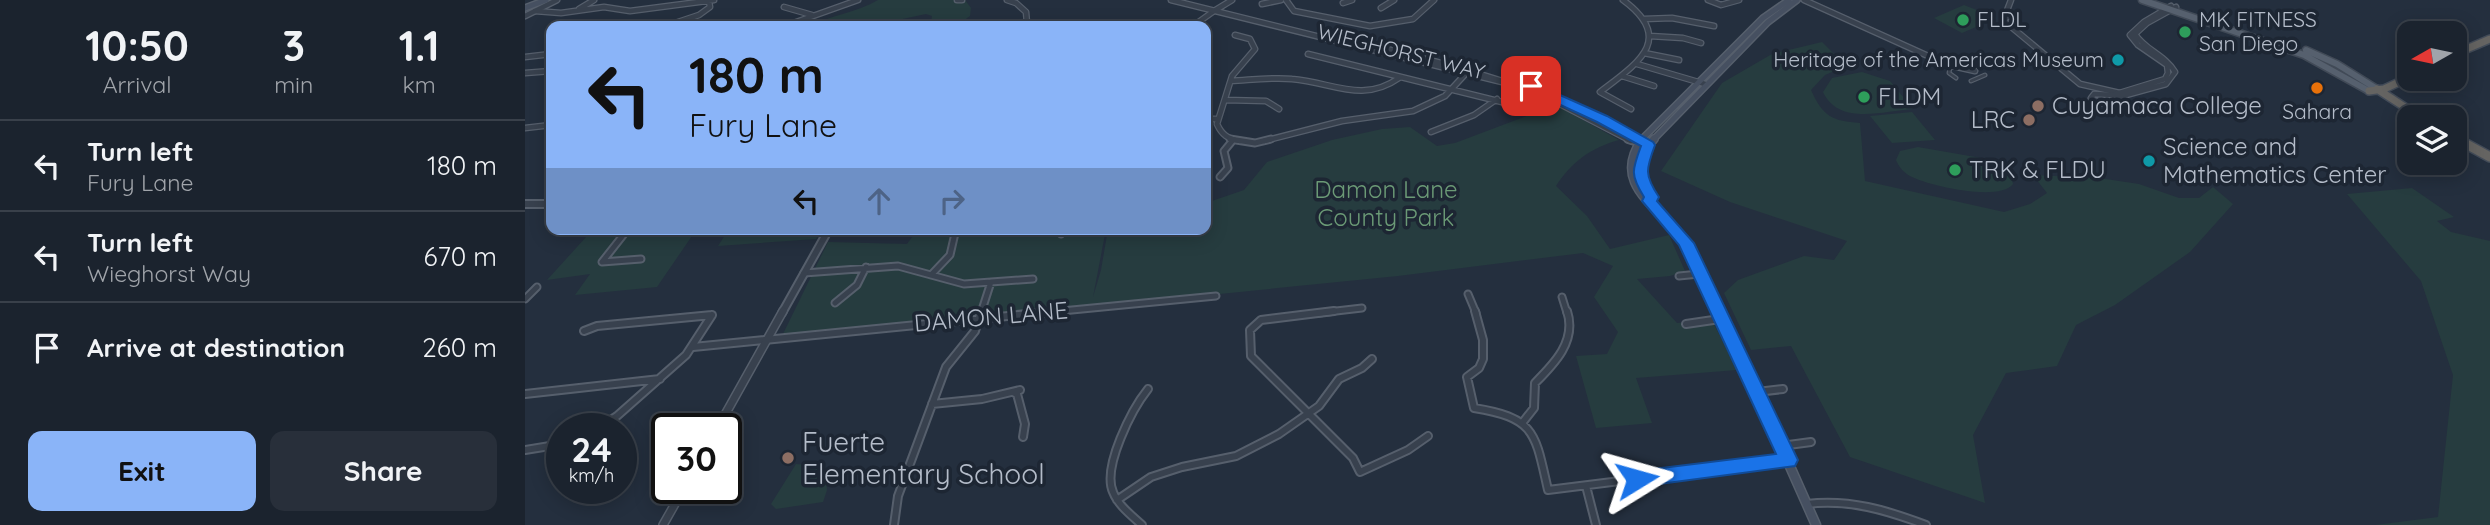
<!DOCTYPE html>
<style>
body{margin:0;font-family:Quicksand,sans-serif;background:#282f3a;color:#f1f3f6;height:100vh;display:flex;flex-direction:column;font-size:26px;white-space:nowrap}
*{box-sizing:border-box;margin:0}
p{font-size:23px;color:#a0a4aa}
.icon{flex:none;width:38px;height:38px;fill:none;stroke:currentColor;stroke-width:2;stroke-linecap:round;stroke-linejoin:round}
.map{position:relative;flex:1;overflow:hidden}
.sheet{display:flex;flex-direction:column;background:#1b232e;width:525px}
.sheet>*{flex:none}
.hud{position:absolute;left:21px;top:21px;width:665px;height:214px;border-radius:14px;box-shadow:0 4px 18px #0003,0 0 0 2px #39404a;background:#8ab4f8;color:#111;overflow:hidden}
.needle{width:46px;rotate:261deg}
.controls{position:absolute;left:1872px;top:21px;display:grid;gap:14px}
.controls a{display:grid;place-items:center;width:70px;height:70px;border-radius:14px;background:#1b232e;box-shadow:0 4px 18px #0003,0 0 0 2px #39404a;font-size:35px}
.speed{position:absolute;left:21px;top:413px;display:flex;gap:14px;font-size:35px;font-weight:700;text-align:center}
.speed>*{display:grid;place-content:center;width:91px;height:91px;border-radius:50%;background:#1b232e;box-shadow:0 4px 18px #0003,0 0 0 2px #39404a;line-height:1}
.speed small{font-size:18px;font-weight:400}
.speed .limit{border:4px solid #111;border-radius:10px;background:#fff;color:#111}
.pin{position:absolute;display:grid;place-items:center;width:60px;height:60px;color:#fff;margin:-30px;border-radius:14px;box-shadow:0 4px 10px #0006}
.me{position:absolute;width:77px;margin:-38px;rotate:82deg;stroke-linejoin:round;filter:drop-shadow(0 0 5px #0008)}
.turn{display:flex;align-items:center;gap:24px;height:147px;padding:0 28px;font-size:32px}
.turn .icon{width:91px;height:91px;stroke-width:2.5}
.turn b{display:block;font-size:49px;line-height:60px}
.lanes{display:flex;align-items:center;height:66px;padding:0 28px;background:#0003;justify-content:center;gap:35px;direction:ltr}
.lanes .off{opacity:.35}
.eta{display:flex;justify-content:space-evenly;align-items:center;height:119px;text-align:center}
.eta b{font-size:42px;font-weight:800;line-height:49px}
.primary-button{display:flex;gap:14px;margin-top:auto;padding:14px 28px}
.primary-button a{flex:1;height:80px;border-radius:14px;background:#8ab4f8;color:#111;font-size:28px;font-weight:800;line-height:80px;text-align:center}
.primary-button a+a{background:#282f3a;color:#f1f3f6}
ul{padding:0;list-style:none}
li{display:flex;align-items:center;gap:21px;height:91px;padding:0 28px;border-top:2px solid #39404a}
li div{flex:1}
li b{display:block;font-size:26px}
li em{font-style:normal}
main{display:flex;flex:1;min-height:0}
.map>svg:first-child{display:block}
</style>
<main>
<section class="sheet">
<div class="eta">
<div><b>10:50</b><p>Arrival</p></div>
<div><b>3</b><p>min</p></div>
<div><b>1.1</b><p>km</p></div>
</div>
<ul>
<li><svg class="icon" aria-label="left" viewBox="0 0 24 24"><path d="M17 20v-9H6M10 6l-5 5 5 5"/></svg><div><b>Turn left</b><p>Fury Lane</p></div><em>180 m</em></li>
<li><svg class="icon" aria-label="left" viewBox="0 0 24 24"><path d="M17 20v-9H6M10 6l-5 5 5 5"/></svg><div><b>Turn left</b><p>Wieghorst Way</p></div><em>670 m</em></li>
<li><svg class="icon" aria-label="arrive" viewBox="0 0 24 24"><path d="M6 21V4h12l-3 4 3 4H6"/></svg><div><b>Arrive at destination</b></div><em>260 m</em></li>
</ul>
<div class="primary-button"><a>Exit</a><a>Share</a></div>
</section>
<div class="map">
<svg width="1965" height="525" viewBox="0 0 1965 525">
<rect width="100%" height="100%" fill="#242f3e"/>
<path fill="#263c3f" d="M353 0H440L446 8 445 16 431 26H398L406 22 407 16 401 14 345 26H286C307 14 332 13 353 0Z
M1439 5 1472 18 1437 33 1409 18Z
M1297 42 1321 66 1300 75 1286 90C1298 117 1308 121 1335 123L1340 181 1479 212 1505 204 1522 193 1508 175 1574 178 1614 184 1654 198H1674L1688 187 1708 204 1665 252 1590 305 1551 325 1532 366 1481 373 1448 435 1460 503 1325 457 1266 346 1226 350 1199 293 1213 280 1279 256 1309 260 1322 241 1205 202 1136 171 1197 83 1247 54Z
M1337 72 1365 81 1388 109C1358 111 1314 126 1298 92L1307 78Z
M1031 105 1094 140C1065 148 1047 162 1031 186L1062 216 1085 249 1144 235 1160 271 1145 276 1112 279 1152 323 1187 320 1212 370 1111 378 1127 423 1071 428 1051 356 1082 354 1093 332 1069 297 1088 266 1058 253 873 276 256 338 303 242 382 244 393 229H581L568 297 576 270 583 229H681V203L719 190 742 162 807 140 857 129 885 127 912 146 930 143Z
M1387 112 1410 140 1367 143 1345 116Z
M1393 147 1485 163 1486 166H1477L1485 172 1488 184C1475 202 1403 186 1385 176 1378 172 1374 167 1371 160L1375 151Z
M1887 188 1929 217 1912 221 1926 232 1965 241V525H1850L1913 517 1928 375 1896 281 1822 194Z
M84 229H103L100 235 169 233 132 287 50 295 65 274 22 280 62 236Z
M204 229H300L291 239 193 246Z
M271 464 292 466 300 472 302 490 298 502 251 509 246 504Z"/>
<g fill="none" stroke-linecap="round" stroke-linejoin="round">
<g stroke="#565f6c" stroke-width="5">
<path id="pedestrian" d="M1425 68 1424 73 1431 78
M1446 81 1460 75"/>
</g>
<g stroke="#565f6c" stroke-width="7">
<path id="minor-far2" d="M432 0H437
M482 0 491 3 501 12 502 23 499 26
M761 0 769 11 845 26 888 19 909 0
M1098 0C1151 39 1113 63 1075 92L1106 109
M1183 0 1196 5 1214 0
M1486 0 1481 13 1484 16 1478 20 1555 84 1599 94
M818 3 827 0
M737 4 756 0
M259 7 287 15
M856 8 869 0
M54 9 69 0
M10 11 36 13 79 7 105 11 189 0
M1119 19 1147 18 1189 26
M141 26 174 15 185 7 184 1
M260 26 333 0
M376 26 381 25
M668 26 689 11
M710 35 725 39 730 49 707 76 692 124C697 135 703 139 715 141
M1125 36 1158 38 1176 43
M1119 53 1154 60
M783 54 989 105
M0 57 26 54
M1112 64 1180 84
M0 73 26 71
M1097 76 1129 86
M706 81C726 80 747 77 767 79 807 82 837 104 874 78
M701 100 741 101 754 109
M681 119H693
M0 128 26 125
M906 132 949 115 972 99
M739 141 817 121 888 111 920 96 945 69"/>
</g>
<g stroke="#565f6c" stroke-width="9">
<path id="minor-far1" d="M705 139 730 143 746 139
M695 177 703 168 699 151 708 140
M103 229 77 262 116 259
M536 234 540 229
M279 273 373 266 439 284 508 279
M406 275 425 255 431 229
M1154 276 1174 274
M943 294 951 313
M1037 297 1042 313
M0 299 12 287
M310 303 332 285 341 267
M456 313 466 282
M516 313 691 296
M794 313 837 308"/>
</g>
<g stroke="#565f6c" stroke-width="10">
<path id="minor" d="M809 311 736 320 725 330 726 356 828 458 835 472 883 450 903 436
M950 311 958 340V359L954 368 942 377 949 408C1011 418 1010 433 1023 490L1263 460
M1161 324 1195 319
M59 331 72 326 187 315
M168 347 533 311
M488 392 492 394 500 424 498 437
M1232 392 1258 389
M0 394 135 379
M407 404 457 399 495 390
M998 422 1009 408 1010 383C1029 364 1052 341 1042 311
M72 429 92 416 161 355 187 315
M1256 446 1286 442
M0 450 37 444
M1061 486 1071 525
M592 500 626 477 657 467 711 456 754 434 794 406 814 379 837 368 847 359
M1282 504C1325 499 1361 510 1401 525
M369 525 373 496 421 367 450 331 456 311
M617 525C606 515 593 505 588 492 577 467 607 409 623 389"/>
</g>
<g stroke="#565f6c" stroke-width="7">
<path id="tertiary-far2" d="M646 0 981 83 1027 100 1106 141
M1279 0 1423 65 1450 71
M1646 6 1619 22 1605 35 1613 45 1642 65 1643 73 1640 79 1588 95 1569 94 1566 98 1575 103H1585L1590 98 1641 84 1650 72C1640 55 1620 50 1610 34L1622 23 1651 7
M689 11 707 0
M0 16 32 0
M850 46C943 69 1032 93 1116 141"/>
</g>
<g stroke="#565f6c" stroke-width="10">
<path id="tertiary-far1" d="M1103 139 1123 145
M1113 139 1118 142
M0 204H26
M257 313 304 229"/>
</g>
<g stroke="#565f6c" stroke-width="10">
<path id="tertiary" d="M192 429 258 311
M138 525 159 488"/>
</g>
<g stroke="#565f6c" stroke-width="8">
<path id="secondary-far2" d="M0 8 21 0
M1115 141 1238 18 1264 0
M1127 141 1243 22 1272 0"/>
</g>
<g stroke="#565f6c" stroke-width="10">
<path id="secondary-far1" d="M1117 139C1084 187 1138 208 1161 243 1174 263 1182 291 1192 313
M1124 201 1126 197C1113 178 1112 156 1129 139"/>
</g>
<g stroke="#565f6c" stroke-width="11">
<path id="secondary" d="M1192 311 1232 392 1291 525"/>
</g>
<g stroke="#414a57" stroke-width="9">
<path id="primary" d="M1617 0 1779 55 1844 91
M1781 50 1812 64 1852 89"/>
</g>
<g stroke="#434c59" stroke-width="10">
<path id="trunk-far1" d="M1930 54 1965 39
M1852 89 1895 117
M1844 91 1859 89 1885 77
M1930 138 1935 141"/>
</g>
<g stroke="#434c59" stroke-width="12">
<path id="trunk" d="M1932 139 1965 157"/>
</g>
<use href="#pedestrian" stroke="#38414e" stroke-width="2.5"/>
<use href="#minor-far2" stroke="#38414e" stroke-width="4.5"/>
<use href="#minor-far1" stroke="#38414e" stroke-width="5"/>
<use href="#minor" stroke="#38414e" stroke-width="6"/>
<use href="#tertiary-far2" stroke="#38414e" stroke-width="4.5"/>
<use href="#tertiary-far1" stroke="#38414e" stroke-width="6"/>
<use href="#tertiary" stroke="#38414e" stroke-width="7"/>
<use href="#secondary-far2" stroke="#465061" stroke-width="5"/>
<use href="#secondary-far1" stroke="#465061" stroke-width="7"/>
<use href="#secondary" stroke="#465061" stroke-width="8"/>
<use href="#primary" stroke="#56606e" stroke-width="6"/>
<use href="#trunk-far1" stroke="#656462" stroke-width="7"/>
<use href="#trunk" stroke="#656462" stroke-width="9"/>
</g>
<path fill="#1a73e8" stroke="#114b97" stroke-width="2" d="M1006 82 1082 116 1128 142 1130 145C1121 169 1119 175 1134 197L1132 201 1169 243 1273 460 1270 466 1112 487 1105 485 1102 479 1105 474 1112 471 1251 454 1154 245 1117 201 1119 197C1105 175 1107 170 1116 146L1072 122 1001 89V84Z"/>
<g fill="#2e9e5b" stroke="#1d2633" stroke-width="2.5">
<circle cx="1438" cy="20" r="7"/>
<circle cx="1660" cy="32" r="7"/>
<circle cx="1339" cy="97" r="7"/>
<circle cx="1430" cy="170" r="7"/>
</g>
<g fill="#0f9aa8" stroke="#1d2633" stroke-width="2.5">
<circle cx="1593" cy="60" r="7"/>
<circle cx="1624" cy="161" r="7"/>
</g>
<circle fill="#e8710a" stroke="#1d2633" stroke-width="2.5" cx="1792" cy="88" r="7"/>
<g fill="#8d6e63" stroke="#1d2633" stroke-width="2.5">
<circle cx="1513" cy="106" r="7"/>
<circle cx="1504" cy="120" r="7"/>
<circle cx="263" cy="458" r="7"/>
</g>
<g text-anchor="middle" stroke-width="7" stroke-linejoin="round" paint-order="stroke">
<g font-size="21" fill="#b4bcc9" stroke="#1d2633" text-anchor="start">
<text x="1452" y="27">FLDL</text>
<text x="1674" y="27">MK FITNESS<tspan x="1674" dy="24">San Diego</tspan></text>
<text x="1579" y="67" text-anchor="end">Heritage of the Americas Museum</text>
<text x="1792" y="119" text-anchor="middle">Sahara</text>
</g>
<g font-size="21" fill="#b4bcc9" stroke="#1d2633">
<text transform="translate(876 52) rotate(14)" y="7">WIEGHORST WAY</text>
</g>
<g font-size="24" fill="#b4bcc9" stroke="#1d2633" text-anchor="start">
<text x="1353" y="105">FLDM</text>
<text x="1527" y="114">Cuyamaca College</text>
<text x="1490" y="128" text-anchor="end">LRC</text>
<text x="1638" y="155">Science and<tspan x="1638" dy="28">Mathematics Center</tspan></text>
<text x="1444" y="178">TRK &amp; FLDU</text>
</g>
<g font-size="24" fill="#6b9a76" stroke="#1d2633">
<text x="861" y="198">Damon Lane<tspan x="861" dy="28">County Park</tspan></text>
</g>
<g font-size="24" fill="#b4bcc9" stroke="#1d2633">
<text transform="translate(466 317) rotate(-5)" y="8">DAMON LANE</text>
</g>
<g font-size="28" fill="#b4bcc9" stroke="#1d2633" text-anchor="start">
<text x="277" y="452">Fuerte<tspan x="277" dy="32">Elementary School</tspan></text>
</g>
</g>
</svg>
<div class="controls">
<a><svg class="needle" viewBox="-14 -14 28 28"><path d="M0-13l5 13h-10z" fill="#e53935"/><path d="M0 13l5-13h-10z" fill="#a0a4aa"/></svg></a>
<a><svg class="icon" aria-label="layers" viewBox="0 0 24 24"><path d="M12 4l9 5-9 5-9-5zM3 14l9 5 9-5"/></svg></a>
</div>
<div class="speed"><div>24<small>km/h</small></div><div class="limit">30</div></div>
<div class="pin" style="left:1006px;top:86px;background:#d93025"><svg class="icon" aria-label="arrive" viewBox="0 0 24 24"><path d="M6 21V4h12l-3 4 3 4H6"/></svg></div>
<svg class="me" style="left:1112px;top:479px" viewBox="-20 -20 40 40"><path d="M0-17L14 15 0 8-14 15z" fill="#1a73e8" stroke="#fff" stroke-width="4"/></svg>
<div class="hud">
<div class="turn"><svg class="icon" aria-label="left" viewBox="0 0 24 24"><path d="M17 20v-9H6M10 6l-5 5 5 5"/></svg><div><b>180 m</b>Fury Lane</div></div>
<div class="lanes"><svg class="icon" aria-label="left" viewBox="0 0 24 24"><path d="M17 20v-9H6M10 6l-5 5 5 5"/></svg><svg class="icon off" aria-label="ahead" viewBox="0 0 24 24"><path d="M12 20V5M6 11l6-6 6 6"/></svg><svg class="icon off" aria-label="right" viewBox="0 0 24 24"><path d="M7 20v-9h11M14 6l5 5-5 5"/></svg></div>
</div>
</div>
</main>
